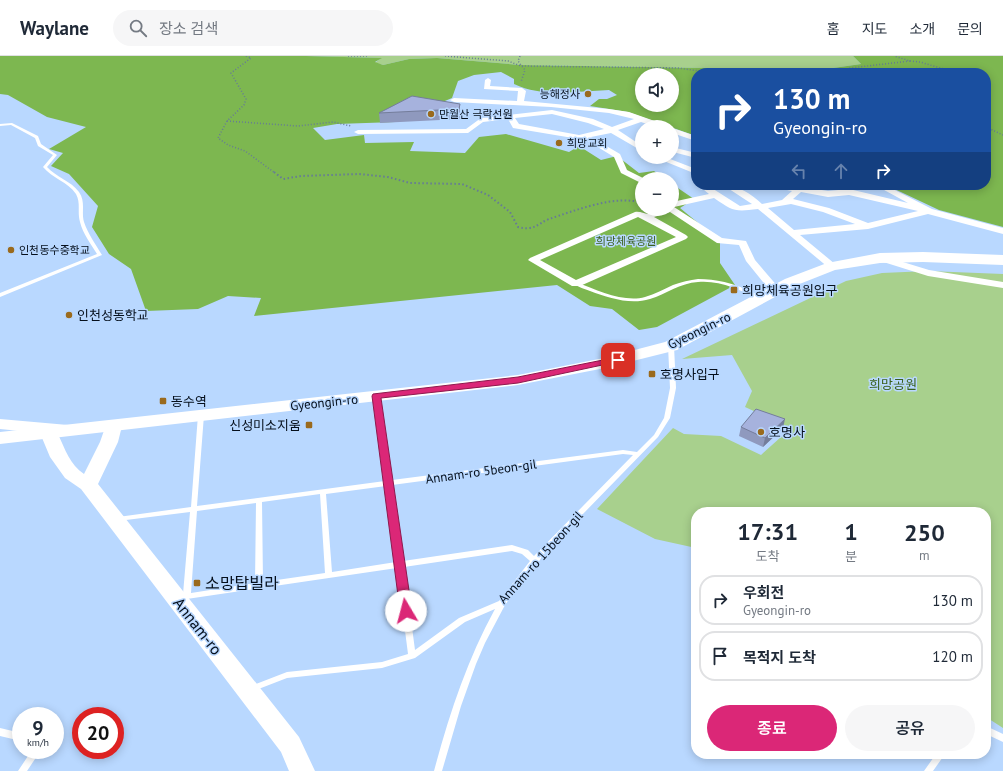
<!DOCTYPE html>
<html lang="ko">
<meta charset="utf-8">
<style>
body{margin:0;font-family:"PT Sans","Noto Sans KR",sans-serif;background:#f6f6f7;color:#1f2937;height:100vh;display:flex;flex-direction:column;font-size:15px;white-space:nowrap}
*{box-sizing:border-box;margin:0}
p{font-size:13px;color:#747a83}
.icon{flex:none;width:22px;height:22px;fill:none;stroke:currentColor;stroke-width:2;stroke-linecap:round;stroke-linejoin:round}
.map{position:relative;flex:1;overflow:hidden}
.details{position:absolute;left:691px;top:451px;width:300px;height:252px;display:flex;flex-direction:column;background:#fff;border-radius:16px;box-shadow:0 2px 10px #0003}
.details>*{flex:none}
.top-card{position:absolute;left:691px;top:12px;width:300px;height:122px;border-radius:16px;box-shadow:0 2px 10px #0003;background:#1a4fa0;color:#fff;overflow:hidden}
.buttons{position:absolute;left:635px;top:12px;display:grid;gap:8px}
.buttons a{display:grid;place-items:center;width:44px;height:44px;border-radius:50%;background:#fff;box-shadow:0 2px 10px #0003;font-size:20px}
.speed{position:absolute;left:12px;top:651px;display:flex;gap:8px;font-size:20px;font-weight:700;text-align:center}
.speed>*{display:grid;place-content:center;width:52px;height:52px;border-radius:50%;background:#fff;box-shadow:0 2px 10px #0003;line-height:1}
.speed small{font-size:10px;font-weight:400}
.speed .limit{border:6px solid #d22;background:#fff;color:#111}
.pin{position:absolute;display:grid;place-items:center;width:34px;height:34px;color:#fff;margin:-17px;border-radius:8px;box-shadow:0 2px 6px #0006}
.me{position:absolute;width:44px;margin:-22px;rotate:352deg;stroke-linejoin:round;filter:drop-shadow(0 0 3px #0008)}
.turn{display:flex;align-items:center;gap:14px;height:84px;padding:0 16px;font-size:18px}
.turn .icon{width:52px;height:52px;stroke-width:2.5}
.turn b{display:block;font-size:28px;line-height:34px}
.lanes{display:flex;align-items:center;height:38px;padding:0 16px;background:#0003;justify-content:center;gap:20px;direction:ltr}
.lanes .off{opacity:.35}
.eta{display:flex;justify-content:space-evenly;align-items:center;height:68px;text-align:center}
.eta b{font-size:24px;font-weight:600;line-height:28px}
.cta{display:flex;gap:8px;margin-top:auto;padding:8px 16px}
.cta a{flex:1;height:46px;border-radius:24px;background:#db2777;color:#fff;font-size:16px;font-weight:600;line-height:46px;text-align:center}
.cta a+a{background:#f6f6f7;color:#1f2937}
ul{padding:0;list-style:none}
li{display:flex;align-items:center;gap:12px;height:50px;margin:0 8px 6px;padding:0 8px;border:2px solid #e0e1e3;border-radius:16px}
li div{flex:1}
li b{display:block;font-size:15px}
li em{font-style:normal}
header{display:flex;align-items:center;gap:24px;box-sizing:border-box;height:56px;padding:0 20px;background:#fff;border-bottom:1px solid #e0e1e3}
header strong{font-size:19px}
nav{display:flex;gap:22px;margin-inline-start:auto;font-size:14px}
.search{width:280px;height:36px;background:#f6f6f7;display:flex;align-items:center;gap:10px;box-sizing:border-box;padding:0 14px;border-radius:22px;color:#747a83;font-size:15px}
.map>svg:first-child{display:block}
</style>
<header>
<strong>Waylane</strong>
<div class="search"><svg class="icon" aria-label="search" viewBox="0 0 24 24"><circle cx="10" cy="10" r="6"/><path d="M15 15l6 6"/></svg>장소 검색</div>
<nav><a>홈</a><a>지도</a><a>소개</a><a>문의</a></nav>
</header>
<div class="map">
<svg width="1003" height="715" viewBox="0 0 1003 715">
<rect width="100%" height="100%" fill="#b9d8ff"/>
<path fill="#a8d08d" d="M306 0H853L861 8 826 13 765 17H733L706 12 521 9 437 2 409 3 383 9 375 7 381 2Z
M928 215 1003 218V672L986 661V456H696V492L655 483 597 453 673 372 684 378 721 380 761 399 791 372 745 351 752 335 732 299 682 303 846 225 882 217Z"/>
<path fill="#7db750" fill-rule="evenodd" d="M0 0H306L382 2 375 6 383 9 409 3 437 2 521 9 706 12 733 17H696V80L628 56 590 50 599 43H607L617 39 609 34C577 35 543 42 514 28V23L501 16 474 19 458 25 452 42 395 66 337 68 313 72 325 84 364 79 365 87 414 86 410 95 465 97 479 81 506 78 569 96 579 90 601 104 617 100 639 117 654 115 665 123H642V153H672V128L694 143 680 152 720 185V207L735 229 657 271 639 274 612 253 590 250 557 229 254 260 261 242 228 240 198 253 146 255 131 213 109 198 92 171 98 150 69 118 51 110 63 97 49 93 86 71 47 61 8 39 0 38ZM642 19H672V49H642Z
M853 0H1003V171L939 154 886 129H986V17H765L826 13 861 8Z"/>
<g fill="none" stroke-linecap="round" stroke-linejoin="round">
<path stroke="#667b96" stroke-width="1.5" stroke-dasharray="1 2" stroke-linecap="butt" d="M246 0 251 2 231 17 246 43 244 49 227 65 218 82 228 89 245 95 275 117
M348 0H368
M445 0 508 5 521 10 677 12 716 17
M520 0 518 5 525 14 521 26
M910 5 920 6 957 17
M832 17 850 12 910 5 894 0
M227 65 298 70 333 66 351 70
M986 71 1003 79"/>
<path stroke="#667b96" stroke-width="2" stroke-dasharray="1.5 2.5" stroke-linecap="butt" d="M274 116 283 123 301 120 359 118 388 121 410 127 462 128 488 139 510 156 518 171C535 175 537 168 549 163 574 155 616 138 642 147"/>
<path fill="#fff" fill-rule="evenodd" d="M12 67 38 80 41 88 57 99 47 111C56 121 71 125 79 136 86 146 81 156 84 166 88 178 96 189 102 199L0 241V237L97 198C91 188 83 178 80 166 77 156 81 147 76 138 68 126 52 122 43 111L53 99 38 90 35 82 11 69 0 70V68Z
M698 223C716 223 733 227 750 235 754 237 760 239 764 242L761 244 759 243C740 234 720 224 698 226 680 227 666 238 650 243 630 249 609 242 590 235 585 233 578 231 574 228V227H578C597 234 624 247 645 241 655 238 664 233 673 229 681 226 690 224 698 223Z
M671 288 674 290 676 332 670 362 658 381 543 499 538 507H536L505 549 485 587 476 608 461 650 442 715H434C449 659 467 604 495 553L465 566 415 602 382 612 287 622 251 636 248 635 247 633 248 631 287 616 382 606 408 598 397 512 180 544 177 543 176 541 177 539 183 538 190 456 118 465H116L115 463 116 461H118L191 451 198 359 201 357 204 359 197 450 385 425 374 340 377 338 380 340 392 424 623 394 637 396 654 379 664 362 670 332 668 290ZM623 398 633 399 534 500 528 494 512 489 403 505 392 429ZM386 430 396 506 332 516 326 438ZM320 438 325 517 263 526 262 446ZM256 447 255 527 191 537 197 455ZM512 495 522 498 530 505 499 545 459 562 415 594 404 511Z
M986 670 1003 678V686L986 678Z
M0 672 21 677V685L0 680Z
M32 694H41L27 715H18Z
M936 698H945L933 715H924Z"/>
<path fill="#fff" fill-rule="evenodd" d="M488 22 491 24 490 30 522 32 526 35 524 45 609 53 629 56 666 69 667 71H656L641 66 618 74 642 90V95L611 77 591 81 620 98 627 114 645 123H642V126H639L621 117 614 101 583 82 579 83 513 72 508 63 483 66 468 77 358 78 354 76 358 74 466 73 481 62 552 54 593 63 612 71 634 63 609 57 551 51 454 46 450 44 454 42 517 45 518 35 484 33 485 24ZM552 58 588 67 604 73 579 79 519 68 515 62Z
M672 72 696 80V85L672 77Z
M673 92H676L696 97V102L673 96Z
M654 101H665L696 113V118Z
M698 129H707L740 150 752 148 723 129C738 129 751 138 762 148L782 144 792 135 787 134 780 129H791L828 135 849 133 908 147 875 129H885L932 153 1003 172V178L928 158 868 173 800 179 835 208 837 210 832 213 829 212 758 153C734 156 733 155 714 142L674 151 722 182 746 185 755 204 779 232 780 234 779 236H771L746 205 739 189 717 187 670 156 654 161 686 179 688 181 686 183 580 230H572L528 204 530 202 635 156C640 155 644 158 648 158 658 156 661 153 672 153V146L709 138ZM801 136 828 141 849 139 918 155 868 167 829 152 793 143ZM791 148 823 156 855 168 794 174 768 152ZM638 161 676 181 576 224 540 204Z
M880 199 929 214 1003 226V232L928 220 877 204 875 202Z"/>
<path fill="#fff" fill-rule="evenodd" d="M0 363 68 369 71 373 68 377 58 378C65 393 70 409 84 418L100 386 107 366 113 365 119 366 122 370 118 386 98 428 299 681 315 715H289L281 696 81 433 65 422 50 401 40 377 0 373Z"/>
<path fill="#fff" fill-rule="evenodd" d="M923 196 1003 199V209L923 206 880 207 835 214 797 229 677 294 605 312 518 329 0 388V376L518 319 604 302 665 286 785 223 827 207 880 197Z"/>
</g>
<path fill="#8f99be" d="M460 48V63L380 67 379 57Z
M741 371 783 372 763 391 739 380Z"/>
<path fill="#747d9b" d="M785 363 783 372 763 391 765 382Z"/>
<path fill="#a6b2dd" stroke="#747d9b" d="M412 40 460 48 459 53 379 57Z
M756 353 785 363 765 382 741 371Z"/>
<path fill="#db2777" stroke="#8e194d" d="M618 301 621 302 622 304 621 305 518 327 381 342 412 555 410 558 406 559 402 558 400 555 372 340 373 338 518 321Z"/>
<g fill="#9a6a1d" stroke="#b9d8ff" stroke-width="1.5">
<circle cx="588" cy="38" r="4"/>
<circle cx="431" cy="58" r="4"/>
<circle cx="559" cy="87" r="4"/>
<circle cx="11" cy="194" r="4"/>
<rect x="730" y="230" width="8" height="8" rx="2"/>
<circle cx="69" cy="259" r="4"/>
<rect x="648" y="314" width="8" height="8" rx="2"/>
<rect x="159" y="341" width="8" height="8" rx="2"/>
<rect x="305" y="365" width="8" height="8" rx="2"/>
<circle cx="761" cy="376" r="4"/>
<rect x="193" y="523" width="8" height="8" rx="2"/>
</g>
<g text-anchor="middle" stroke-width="3" stroke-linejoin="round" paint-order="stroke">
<g font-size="11" fill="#050f1c" stroke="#b9d8ff" text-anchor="start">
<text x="580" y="42" text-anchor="end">능해정사</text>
<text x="439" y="62">만월산 극락선원</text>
<text x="567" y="91">희망교회</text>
<text x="19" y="198">인천동수중학교</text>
</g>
<g font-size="11" fill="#3a601b" stroke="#b9d8ff">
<text x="626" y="189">희망체육공원</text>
</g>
<g font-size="13" fill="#050f1c" stroke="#b9d8ff" text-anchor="start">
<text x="742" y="239">희망체육공원입구</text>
<text x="77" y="264">인천성동학교</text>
<text x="660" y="323">호명사입구</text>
<text x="171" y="350">동수역</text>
<text x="301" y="374" text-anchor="end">신성미소지움</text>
<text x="769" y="381">호명사</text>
</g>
<g font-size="13" fill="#050f1c" stroke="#b9d8ff">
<text transform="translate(699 274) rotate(-26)" y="5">Gyeongin-ro</text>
<text transform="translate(324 346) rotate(-6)" y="5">Gyeongin-ro</text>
<text transform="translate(481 415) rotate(-8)" y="5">Annam-ro 5beon-gil</text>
<text transform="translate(540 501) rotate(-48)" y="5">Annam-ro 15beon-gil</text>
</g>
<g font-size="13" fill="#3a601b" stroke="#b9d8ff">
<text x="893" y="333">희망공원</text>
</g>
<g font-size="16" fill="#050f1c" stroke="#b9d8ff" text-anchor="start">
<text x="205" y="533">소망탑빌라</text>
</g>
<g font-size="16" fill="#050f1c" stroke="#b9d8ff">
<text transform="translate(198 570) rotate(52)" y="6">Annam-ro</text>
</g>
</g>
</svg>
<div class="buttons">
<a><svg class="icon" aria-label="sound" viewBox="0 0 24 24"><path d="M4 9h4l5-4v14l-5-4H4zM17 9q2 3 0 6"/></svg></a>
<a>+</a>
<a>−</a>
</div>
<div class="speed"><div>9<small>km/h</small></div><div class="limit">20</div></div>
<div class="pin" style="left:618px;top:304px;background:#d93025"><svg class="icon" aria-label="arrive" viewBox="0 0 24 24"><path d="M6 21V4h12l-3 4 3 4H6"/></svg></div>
<svg class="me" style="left:406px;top:555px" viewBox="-20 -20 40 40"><circle r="19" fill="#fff"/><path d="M0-13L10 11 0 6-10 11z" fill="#db2777"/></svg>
<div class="top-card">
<div class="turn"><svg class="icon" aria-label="right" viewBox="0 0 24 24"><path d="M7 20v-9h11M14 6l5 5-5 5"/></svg><div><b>130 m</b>Gyeongin-ro</div></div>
<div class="lanes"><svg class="icon off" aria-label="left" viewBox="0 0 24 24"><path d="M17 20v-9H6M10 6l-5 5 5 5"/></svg><svg class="icon off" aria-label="ahead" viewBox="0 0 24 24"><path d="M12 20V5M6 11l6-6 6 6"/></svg><svg class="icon" aria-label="right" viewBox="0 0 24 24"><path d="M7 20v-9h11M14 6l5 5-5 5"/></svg></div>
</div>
<section class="details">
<div class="eta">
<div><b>17:31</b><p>도착</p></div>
<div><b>1</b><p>분</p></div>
<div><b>250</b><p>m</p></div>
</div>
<ul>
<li><svg class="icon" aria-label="right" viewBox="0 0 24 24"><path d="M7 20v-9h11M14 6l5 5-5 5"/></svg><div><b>우회전</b><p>Gyeongin-ro</p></div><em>130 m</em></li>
<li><svg class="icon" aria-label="arrive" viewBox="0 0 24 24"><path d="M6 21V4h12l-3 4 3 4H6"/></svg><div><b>목적지 도착</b></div><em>120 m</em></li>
</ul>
<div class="cta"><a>종료</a><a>공유</a></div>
</section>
</div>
